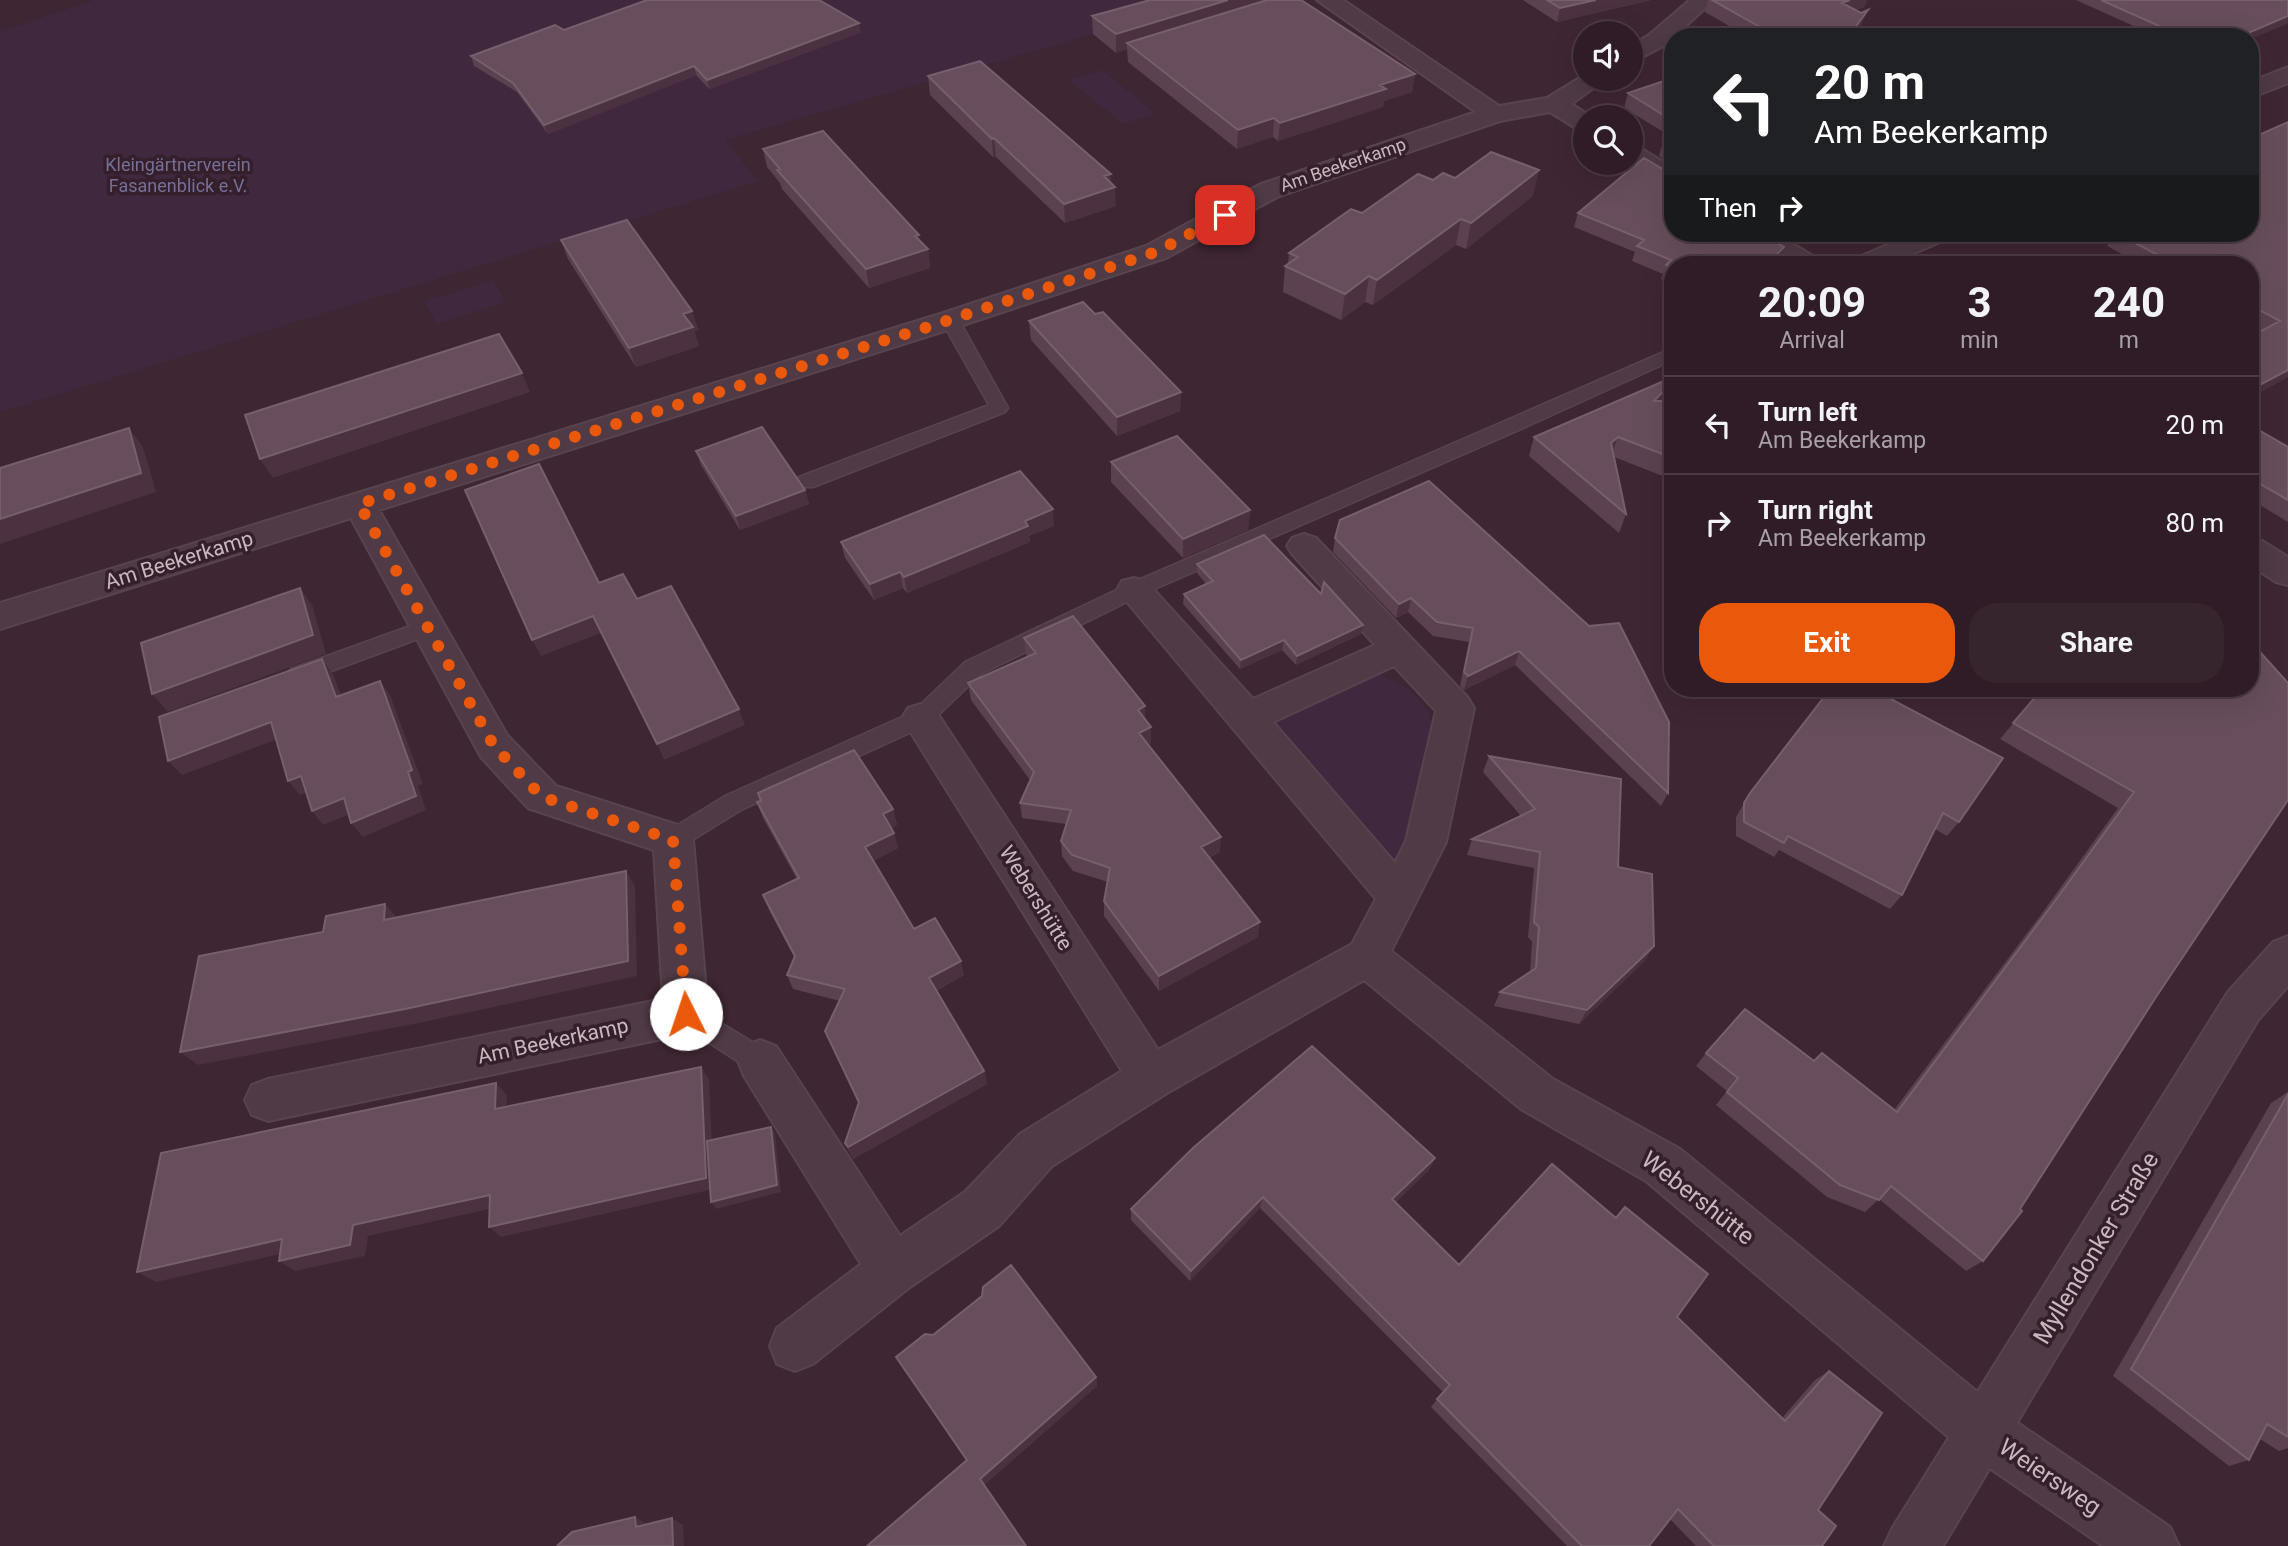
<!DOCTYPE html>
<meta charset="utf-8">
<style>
body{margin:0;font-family:Roboto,sans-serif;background:#37252e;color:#f1f3f6;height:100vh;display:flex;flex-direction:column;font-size:26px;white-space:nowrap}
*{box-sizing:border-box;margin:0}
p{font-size:23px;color:#a7a1a7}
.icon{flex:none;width:38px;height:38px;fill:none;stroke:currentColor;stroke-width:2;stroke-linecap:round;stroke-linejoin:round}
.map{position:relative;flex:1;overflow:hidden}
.drawer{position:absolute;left:1664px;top:256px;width:595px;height:441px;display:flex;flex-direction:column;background:#2f1c26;border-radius:28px;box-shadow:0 7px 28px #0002,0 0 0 2px #4a3a43}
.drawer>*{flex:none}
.top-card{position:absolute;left:1664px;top:28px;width:595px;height:214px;border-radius:28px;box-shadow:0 7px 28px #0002,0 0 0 2px #4a3a43;background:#202124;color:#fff;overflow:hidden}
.buttons{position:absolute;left:1573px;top:21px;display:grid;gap:14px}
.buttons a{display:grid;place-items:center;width:70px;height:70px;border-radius:50%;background:#2f1c26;box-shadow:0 7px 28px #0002,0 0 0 2px #4a3a43;font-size:35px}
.pin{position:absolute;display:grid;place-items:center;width:60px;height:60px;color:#fff;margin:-30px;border-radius:14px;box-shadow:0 4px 10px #0006}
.me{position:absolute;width:77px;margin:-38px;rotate:356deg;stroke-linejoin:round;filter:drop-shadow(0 0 5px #0008)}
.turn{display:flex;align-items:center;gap:24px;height:147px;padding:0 35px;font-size:32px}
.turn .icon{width:91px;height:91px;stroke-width:2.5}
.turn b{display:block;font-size:49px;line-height:60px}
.then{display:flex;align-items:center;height:66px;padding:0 35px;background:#0003;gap:14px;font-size:26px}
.eta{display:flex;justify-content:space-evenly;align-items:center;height:119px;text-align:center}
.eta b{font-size:42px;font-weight:700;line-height:49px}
.button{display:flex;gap:14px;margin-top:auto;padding:14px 35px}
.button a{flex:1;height:80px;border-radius:28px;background:#ea580c;color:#fff;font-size:28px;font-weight:700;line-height:80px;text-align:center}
.button a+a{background:#37252e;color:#f1f3f6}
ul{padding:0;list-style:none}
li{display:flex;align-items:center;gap:21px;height:98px;padding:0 35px;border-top:2px solid #4a3a43}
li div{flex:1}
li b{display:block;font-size:26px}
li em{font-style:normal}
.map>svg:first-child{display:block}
</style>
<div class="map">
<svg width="2288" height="1546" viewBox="0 0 2288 1546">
<rect width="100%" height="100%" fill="#3f2633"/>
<path fill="#40283f" d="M94 0H1212L725 140 758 181 0 412V32Z
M1102 70 1154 112 1156 113 1123 124 1069 80Z
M493 280 506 302 437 324 424 302Z
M1378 674C1411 688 1426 696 1435 733L1406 853 1398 861 1387 859 1275 732 1276 713 1356 677Z"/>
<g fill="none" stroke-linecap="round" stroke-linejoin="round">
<g stroke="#58444e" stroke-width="3">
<path id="service" d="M950 315 959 320 1008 408 1005 412 813 487H799L796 482 799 477 989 405 941 320Z
M1673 348V360L1530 425 1141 595 981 674 929 724 741 810 681 847 673 850 665 847 661 840 665 833 725 796 913 712 965 662 1127 585Z
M427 620 434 623 437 628 434 633 299 683 291 681 288 675 291 669Z
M686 1002 769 1052 773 1061 769 1070 760 1073 751 1070 677 1022 673 1014 677 1006Z"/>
</g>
<g stroke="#58444e" stroke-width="4">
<path id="minor" d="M1317 0H1343L1499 106 1547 98 1586 74V79H1606L1571 104 1592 117H1586V131L1577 129 1550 112 1500 121 1279 196 1166 258 960 326 379 510 507 735 556 786 687 828 693 840 708 1014 701 1028 686 1034 268 1121 252 1115 245 1100 252 1085 268 1079 663 999 654 850 528 808 481 757 351 518 0 629V603L940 314 1146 246 1261 184 1476 112Z
M1690 0H1714L1665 45 1631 63V46L1649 35Z
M2288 67V83L2250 98V82Z
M1631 145 1640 148 1673 168V187L1664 184 1629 163Z
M1744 233H1775L1816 258 1820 264H1787L1747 239Z
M1915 233H1950L1947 239 1889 264H1853L1857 258Z
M1304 534 1316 538 1468 698 1474 708 1446 842 1391 951 1553 1079 1680 1149 2003 1413 2170 1527 2179 1546H2103L1965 1451 1646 1181 1521 1109 1364 980 1167 1093 1052 1166 999 1226 910 1287 813 1364 795 1371 777 1364 770 1346 777 1328 861 1264 744 1076 738 1061 744 1046 760 1040 776 1046 900 1236 965 1192 1020 1134 1122 1071 908 728 902 718 908 708 921 704 934 708 1158 1050 1352 944 1376 899 1117 590 1122 581 1134 578 1146 581 1253 699 1375 645 1292 554 1287 546 1292 538ZM1394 666 1436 711 1406 841 1395 863 1273 722Z
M2250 537 2262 541 2288 557V585L2276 582 2250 565Z"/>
</g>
<g stroke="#58444e" stroke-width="4">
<path id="tertiary" d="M2288 936V986L2258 1020 1943 1546H1884L1893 1527 2228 992 2273 942Z"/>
</g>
<use href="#service" fill="#4f3a45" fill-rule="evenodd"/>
<use href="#minor" fill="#4f3a45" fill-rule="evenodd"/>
<use href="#tertiary" fill="#4f3a45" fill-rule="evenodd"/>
</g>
<path fill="#5c4250" d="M1523 0H1651L1557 22Z
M1708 0H1867L1864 7 1856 10 1862 24 1853 37H1748L1705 12Z
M2076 0H2288V23L2250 39V37H2158Z
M1092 16 1415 74 1412 92 1384 101 1383 107 1278 141 1273 137 1237 149 1128 62 1127 49 1116 53 1093 34Z
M564 30 861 32 709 89 696 75 548 134 517 92 474 66 471 56Z
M928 76 1111 183 1116 206 1065 223 996 157H993L930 95Z
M1673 78V166L1659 156 1663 142 1670 136 1624 108 1628 93Z
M2288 122V377L2250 398V337L2262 331 2250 325V264H2140L2107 246 2115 233H2250Z
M763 149 920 241 928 249 930 268 869 288 782 189 780 183 767 167Z
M1668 172 1673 233 1784 247 1778 262 1776 264H1673V284L1661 279 1663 274 1632 261 1635 252 1574 227 1578 213Z
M1455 178 1533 196 1466 249 1456 245 1373 305 1365 302 1341 320 1283 292 1285 266 1288 264 1289 253 1362 213 1433 180Z
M1779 233H1806L1796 243Z
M561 240 692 311 698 330 694 331 699 346 636 367 568 259Z
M1095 314 1181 392 1180 411 1117 436 1031 340 1029 321Z
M1669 398 1665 401H1673V480L1614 457 1626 514 1619 533 1529 456 1534 437Z
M2250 425 2288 447V522L2250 499Z
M696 451 805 490 809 504 740 530 701 465Z
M1111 462 1250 510 1248 530 1183 558 1111 482Z
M1429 481 1668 793 1661 806 1515 665 1464 690 1460 686 1469 642 1433 636 1408 612 1396 618 1333 552 1335 538Z
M1054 526 1029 536 1030 542 907 593 903 588 874 600 845 558 841 542Z
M1197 564 1361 634 1296 665 1282 650 1240 669 1183 604 1184 594 1206 584 1197 573Z
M1024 638 1145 719 1151 727V743L1148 745 1220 852 1209 858 1258 937 1159 991 1104 916V901L1108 882 1073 871 1062 856 1061 841 1066 824 1022 818 1020 803 1030 780 971 700 968 683 1028 657 1026 655Z
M1831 688 1959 822 1947 836 1935 829 1902 895 1890 909 1779 850 1774 857 1736 836V817L1750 793Z
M2043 688H2250L2156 997 1983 1261 1966 1271 1879 1199 1865 1212 1827 1197 1716 1105 1727 1091 1696 1066 1706 1053 1814 1061 1894 1110 2040 916 2118 808 2000 739Z
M1489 756 1618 867 1645 961 1579 1024 1494 1006 1500 992 1530 972 1532 942 1528 937 1534 868 1467 855 1472 839 1521 816 1483 772Z
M758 793 893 809 897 825 891 828 894 833 898 848 873 861 914 929 964 975 936 991 984 1071 987 1084 853 1159 845 1143 858 1103 825 1031 840 1001 793 989 787 975 794 957 769 910 763 895 797 879 763 818 757 802 761 801Z
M2288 1092V1448L2279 1451 2260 1439 2249 1460 2229 1466 2113 1376 2271 1103Z
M1435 1158 1429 1170 1395 1203 1459 1265 1677 1317 1782 1418 1815 1380 1829 1371 1818 1510 1822 1546H1696L1670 1519 1649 1546H1567L1431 1407 1443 1392 1260 1208 1190 1281 1131 1220V1209Z
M896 1357 1096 1377 1097 1386 984 1485 966 1461Z"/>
<path fill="#4c3140" d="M1228 0H1277L1127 43V49L1116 53V34Z
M1596 0H1651L1557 22 1560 8Z
M1850 0H1867L1864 7 1837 16 1842 3Z
M1868 10 1862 24 1853 37H1848Z
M2288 16V23L2250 39V37H2239Z
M859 23 861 32 709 89 707 80Z
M694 66 696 75 548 134 544 125Z
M1415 74 1412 92 1384 101 1383 107 1278 141 1280 123 1380 85Z
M1274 118 1273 137 1237 149 1238 130Z
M994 138 996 157H993L992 139Z
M1539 170 1533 196 1466 249 1471 223Z
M1111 174V188L1115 187 1116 206 1065 223 1064 204 1104 176Z
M1461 219 1456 245 1373 305 1377 280Z
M1800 233H1806L1796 243Z
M919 235 922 251 928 249 930 268 869 288 866 269 915 236Z
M1784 247 1778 262 1776 264H1768Z
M1369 276 1365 302 1341 320 1345 294Z
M692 311 698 330 694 331 699 346 636 367 629 348 683 314Z
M2288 370V377L2250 398V390Z
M522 373 530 392 273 478 260 459Z
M1673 381V386L1669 398 1647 420 1654 401Z
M1181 392 1180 411 1117 436V417Z
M129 428 143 447 156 492 0 544V519Z
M1618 437 1611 456V443Z
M805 490 809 504 740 530 736 516Z
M1053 509 1054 526 1029 536 1030 542 907 593 904 577 1025 521Z
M1250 510 1248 530 1183 558V539Z
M900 572 903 588 874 600 870 584Z
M300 588 313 607 326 654 168 712 152 694Z
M1411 598 1408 612 1396 618 1399 604Z
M593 616 601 633 541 656 532 640Z
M1363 625 1361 634 1296 665 1297 656Z
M1284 640 1282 650 1240 669 1241 660Z
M1519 651 1515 665 1464 690 1468 676Z
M322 659 333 674 347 712 336 697Z
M380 681 390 695 423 784 418 786 426 810 363 837 351 823 408 772Z
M1145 706V723L1138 710Z
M739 709 745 725 664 760 657 744Z
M271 722 283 737 182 775 168 761Z
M1151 727V743L1139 749V733Z
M301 776 313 790 300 795 288 781Z
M344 798 355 812 323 825 312 811Z
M893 809 897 825 887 830 883 814Z
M894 833 898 848 869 863 865 847Z
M1221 837 1220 852 1200 862 1201 847Z
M626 871 635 886 637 976 419 1023 198 1065 180 1052Z
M385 904 399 920H384Z
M1260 922 1258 937 1159 991V976Z
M1654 946 1645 961 1579 1024 1587 1010Z
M961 961 964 975 933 992 929 978Z
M701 1067 709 1079 714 1189 501 1237 489 1227Z
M984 1071 987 1084 853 1159 848 1147Z
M496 1083 507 1095 506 1121 495 1109Z
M771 1127 775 1134 781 1192 716 1209 711 1202Z
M1435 1158 1429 1170 1387 1211 1392 1199Z
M490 1195 503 1206 368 1236 365 1256 295 1271 279 1261 353 1225Z
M1263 1197 1260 1208 1190 1281 1191 1271Z
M282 1239 298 1250 156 1282 137 1272Z
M1096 1377 1097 1386 984 1485 980 1479Z
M635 1517 647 1524 649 1534 636 1527Z
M672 1518 683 1525 684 1546H673Z"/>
<path fill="#684e5c" stroke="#775f6c" stroke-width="2" d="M647 0H819L859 23 707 80 694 66 544 125 513 83 471 56 555 25 564 30Z
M1150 0H1228L1116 34 1092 16Z
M1267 0H1301L1415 74 1380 85 1386 89 1280 123 1274 118 1238 130 1127 43Z
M1547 0H1596L1560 8Z
M1712 0H1850L1842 3 1861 13 1868 10 1848 37H1778Z
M2101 0H2288V16L2239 37H2184Z
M980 61 1111 174 1104 176 1115 187 1064 204 994 138 992 139 928 76Z
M1673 78V121L1628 93Z
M2288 122V370L2250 390V337L2280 321 2250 305V264H2175L2116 233H2250V139Z
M823 131 919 235 915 236 928 249 866 269 777 170 780 169 763 149Z
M1673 134V149L1663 142Z
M1491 152 1539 170 1471 223 1461 219 1377 280 1369 276 1345 294 1285 266 1298 257 1289 253 1351 209 1362 213 1418 174 1433 180 1443 173 1455 178Z
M1644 158 1668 172 1673 173V233H1761L1784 247 1768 264H1673V268L1666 265 1671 260 1637 246 1644 240 1578 213Z
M627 220 692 311 683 314 693 327 629 348 561 240Z
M1083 302 1095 314 1103 312 1181 392 1117 417 1029 321Z
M499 334 522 373 260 459 245 415Z
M1673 377V381L1654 401H1673V458L1618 437 1611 443 1626 514 1534 437Z
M2250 425 2288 447V500L2250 478Z
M762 427 805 490 736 516 696 451Z
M129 428 141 473 0 519V468Z
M1177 436 1250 510 1183 539 1111 462Z
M539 464 599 583 623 574 637 599 671 586 739 709 657 744 593 616 532 640 465 490Z
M1020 471 1053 509 1025 521 1028 526 904 577 900 572 870 584 841 542Z
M1429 481 1589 626 1619 623 1669 722 1668 793 1519 651 1468 676 1464 672 1473 628 1437 622 1411 598 1399 604 1335 538 1340 520Z
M1264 535 1321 594 1324 582 1363 625 1297 656 1284 640 1241 660 1184 594 1213 581 1197 564Z
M300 588 313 635 152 694 141 643Z
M1073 616 1145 706 1138 710 1151 727 1139 733 1221 837 1201 847 1260 922 1159 976 1104 901 1110 868 1072 855 1061 841 1071 810 1020 803 1034 772 968 683 1036 653 1024 638Z
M2260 652 2288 683V800L2156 997 2020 1209 2022 1211 1983 1261 1891 1186 1879 1200 1840 1185 1727 1092 1738 1078 1706 1053 1745 1009 1814 1061 1822 1053 1897 1112 2055 901 2134 792 2013 723 2043 688H2250V660Z
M322 659 336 697 380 681 412 770 408 772 416 796 351 823 344 798 312 811 301 776 288 781 271 722 168 761 159 717Z
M1831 688H1870L2003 758 1959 822 1943 813 1902 895 1788 836 1784 843 1744 822V803L1750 793Z
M854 750 893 809 883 814 894 833 865 847 914 929 935 918 961 961 929 978 984 1071 848 1147 845 1143 859 1102 825 1031 845 989 787 975 795 956 763 895 799 878 757 802 761 801 758 793Z
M1489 756 1621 779 1618 867 1652 874 1654 946 1587 1010 1500 992 1536 968 1539 927 1534 922 1540 852 1472 839 1535 809Z
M626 871 628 961 405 1009 180 1052 199 956 323 932 326 916 385 904 384 920Z
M1312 1046 1435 1158 1392 1199 1459 1265 1552 1164 1616 1218 1625 1207 1708 1274 1677 1317 1785 1421 1829 1371 1882 1413 1818 1510 1836 1526 1822 1546H1714L1678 1509 1649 1546H1582L1437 1399 1450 1385 1263 1197 1191 1271 1131 1209 1193 1148Z
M701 1067 706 1178 489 1227 490 1195 353 1225 350 1245 279 1261 282 1239 137 1272 161 1153 496 1083 495 1109Z
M2288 1094V1437L2267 1424 2249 1460 2131 1369Z
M771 1127 777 1185 711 1202 707 1141Z
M1011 1265 1096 1377 980 1479 1026 1546H867L967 1460 896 1357 925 1334 933 1335 982 1296 983 1287Z
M635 1517 636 1527 672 1518 673 1546H557L572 1532Z"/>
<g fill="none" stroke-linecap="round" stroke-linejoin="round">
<path stroke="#ea580c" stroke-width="12" stroke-dasharray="0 21.6" d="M686 1014 673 840 542 797 494 746 359 504 931 326 1156 252 1225 215"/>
</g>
<g text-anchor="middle" stroke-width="7" stroke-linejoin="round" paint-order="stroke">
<g font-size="18" fill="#756f99" stroke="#341f2a">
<text x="178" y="171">Kleingärtnerverein<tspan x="178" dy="21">Fasanenblick e.V.</tspan></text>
</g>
<g font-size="18" fill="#c9b7c0" stroke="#341f2a">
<text transform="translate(1343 165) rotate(-19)" y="6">Am Beekerkamp</text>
</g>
<g font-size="21" fill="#c9b7c0" stroke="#341f2a">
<text transform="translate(179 560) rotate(-17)" y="7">Am Beekerkamp</text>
<text transform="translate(1036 898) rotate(58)" y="7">Webershütte</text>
<text transform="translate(553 1041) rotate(-12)" y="7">Am Beekerkamp</text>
</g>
<g font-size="24" fill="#c9b7c0" stroke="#341f2a">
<text transform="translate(1698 1198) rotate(38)" y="8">Webershütte</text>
<text transform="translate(2096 1248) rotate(-59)" y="8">Myllendonker Straße</text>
<text transform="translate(2050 1477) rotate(34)" y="8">Weiersweg</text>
</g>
</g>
</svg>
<div class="buttons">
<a><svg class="icon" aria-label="sound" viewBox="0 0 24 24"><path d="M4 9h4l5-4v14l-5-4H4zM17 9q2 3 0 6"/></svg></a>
<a><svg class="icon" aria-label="search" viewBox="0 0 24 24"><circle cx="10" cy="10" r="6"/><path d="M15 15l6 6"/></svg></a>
</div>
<div class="pin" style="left:1225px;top:215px;background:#d93025"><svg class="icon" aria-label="arrive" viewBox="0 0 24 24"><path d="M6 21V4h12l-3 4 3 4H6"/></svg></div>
<svg class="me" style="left:686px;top:1014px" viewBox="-20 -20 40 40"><circle r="19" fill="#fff"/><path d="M0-13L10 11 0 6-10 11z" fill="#ea580c"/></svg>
<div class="top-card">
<div class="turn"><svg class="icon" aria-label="left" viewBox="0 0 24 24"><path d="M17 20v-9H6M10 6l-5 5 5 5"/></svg><div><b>20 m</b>Am Beekerkamp</div></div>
<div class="then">Then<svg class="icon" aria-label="right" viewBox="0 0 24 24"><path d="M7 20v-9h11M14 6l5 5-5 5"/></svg></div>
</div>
<section class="drawer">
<div class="eta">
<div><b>20:09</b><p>Arrival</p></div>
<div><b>3</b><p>min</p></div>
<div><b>240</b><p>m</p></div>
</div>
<ul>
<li><svg class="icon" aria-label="left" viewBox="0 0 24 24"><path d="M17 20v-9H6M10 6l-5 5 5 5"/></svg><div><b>Turn left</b><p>Am Beekerkamp</p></div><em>20 m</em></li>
<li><svg class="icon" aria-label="right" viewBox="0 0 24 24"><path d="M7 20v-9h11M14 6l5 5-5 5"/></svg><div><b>Turn right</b><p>Am Beekerkamp</p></div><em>80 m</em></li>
</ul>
<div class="button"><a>Exit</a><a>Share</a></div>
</section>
</div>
